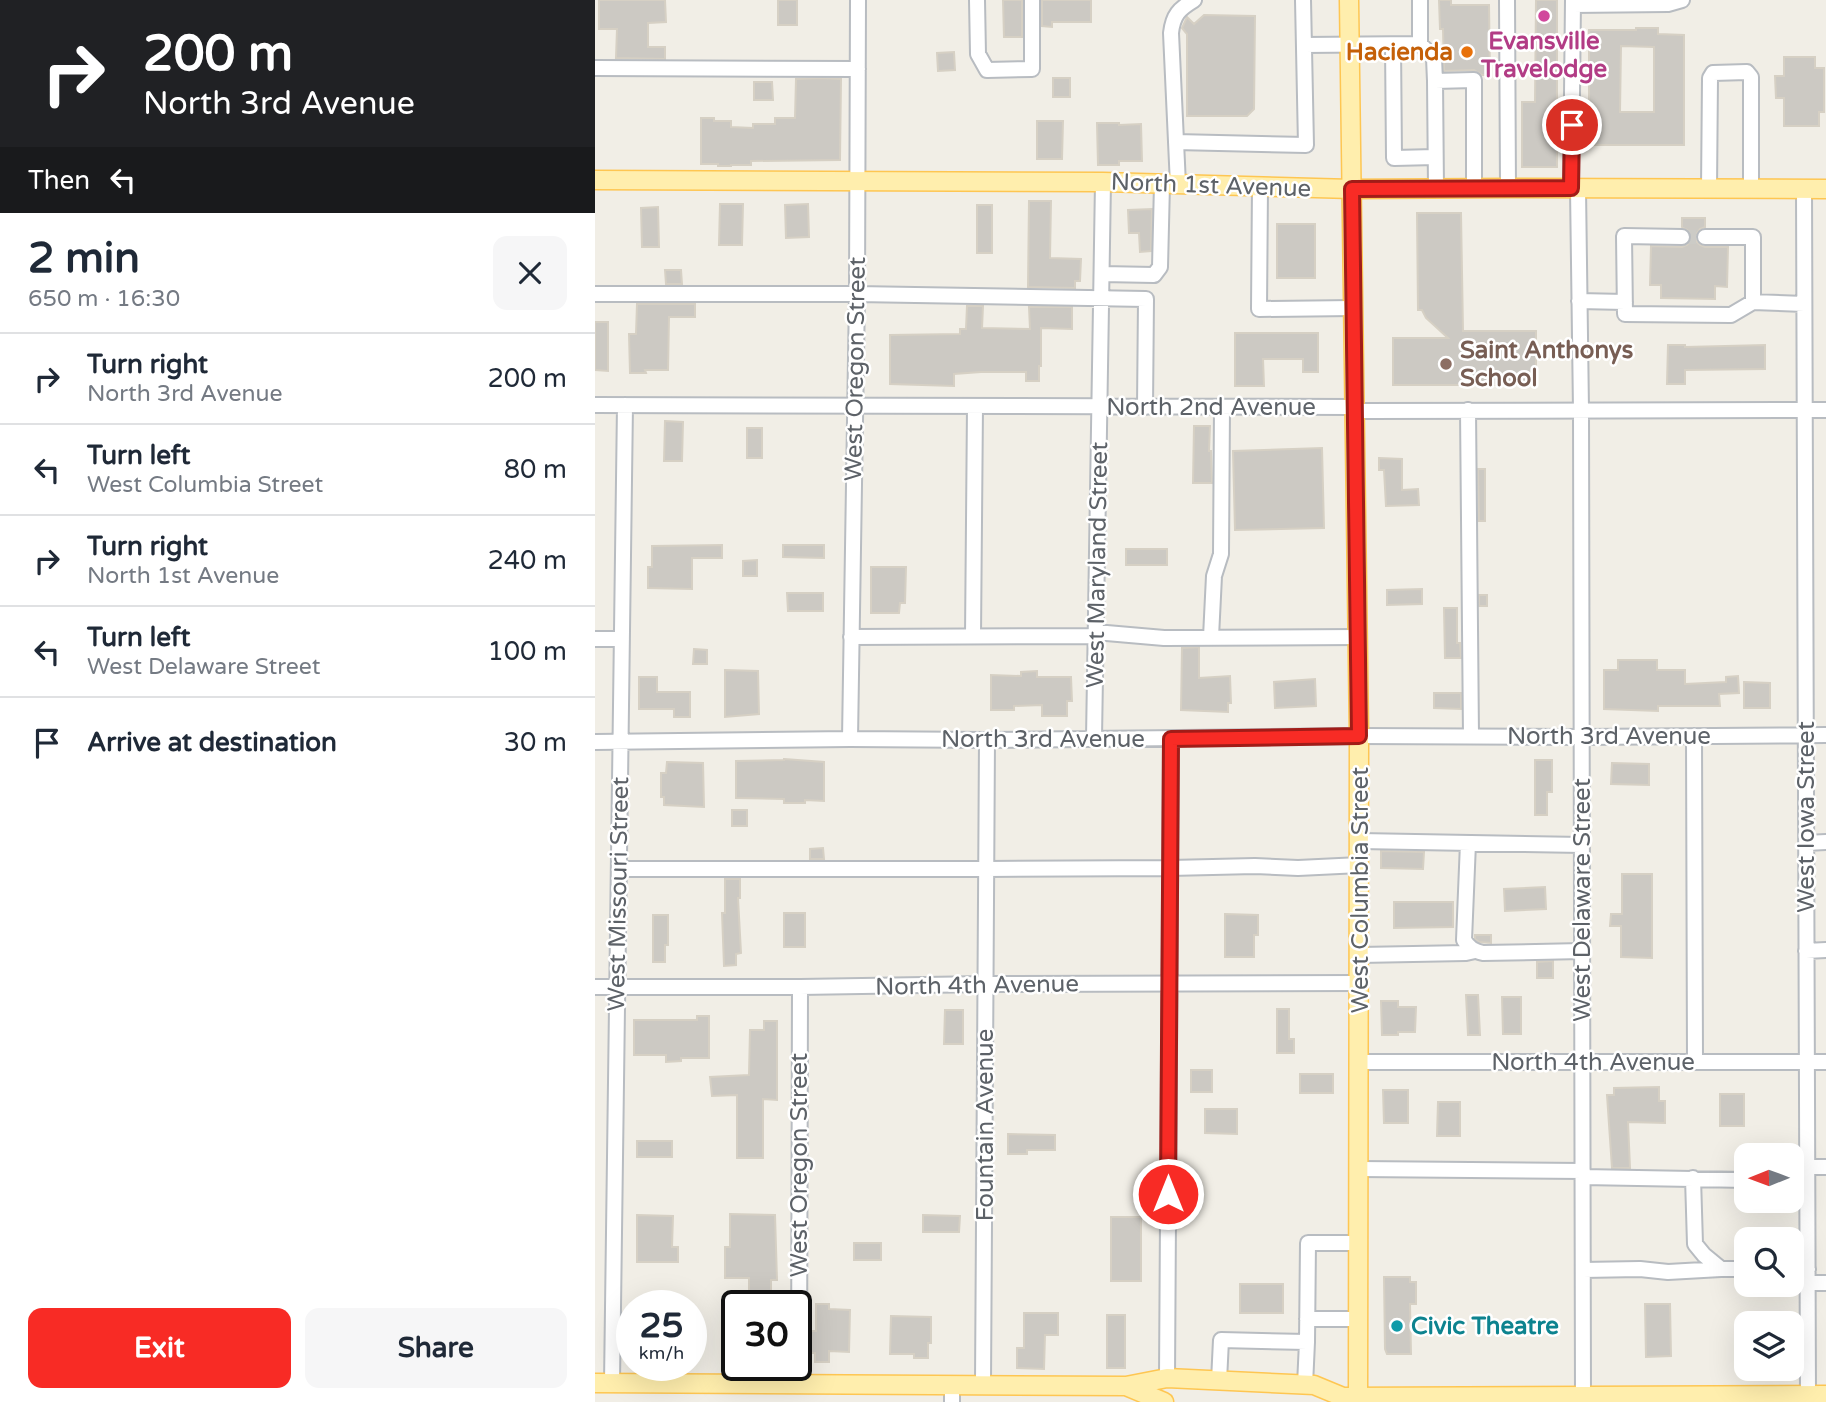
<!DOCTYPE html>
<meta charset="utf-8">
<style>
body{margin:0;font-family:"Varela Round",sans-serif;background:#f6f6f7;color:#1f2937;height:100vh;display:flex;flex-direction:column;font-size:26px;white-space:nowrap}
*{box-sizing:border-box;margin:0}
p{font-size:23px;color:#747a83}
.icon{flex:none;width:38px;height:38px;fill:none;stroke:currentColor;stroke-width:2;stroke-linecap:round;stroke-linejoin:round}
.map{position:relative;flex:1;overflow:hidden}
.drawer{display:flex;flex-direction:column;background:#fff;width:595px}
.drawer>*{flex:none}
.hud{background:#202124;color:#fff;overflow:hidden}
.needle{width:46px;rotate:269deg}
.fabs{position:absolute;left:1139px;top:1143px;display:grid;gap:14px}
.fabs a{display:grid;place-items:center;width:70px;height:70px;border-radius:14px;background:#fff;box-shadow:0 7px 28px #0002;font-size:35px}
.speed{position:absolute;left:21px;top:1290px;display:flex;gap:14px;font-size:35px;font-weight:700;text-align:center}
.speed>*{display:grid;place-content:center;width:91px;height:91px;border-radius:50%;background:#fff;box-shadow:0 7px 28px #0002;line-height:1}
.speed small{font-size:18px;font-weight:400}
.speed .limit{border:4px solid #111;border-radius:10px;background:#fff;color:#111}
.pin{position:absolute;display:grid;place-items:center;width:60px;height:60px;color:#fff;margin:-30px;border:4px solid #fff;border-radius:50%;box-shadow:0 2px 7px #0007}
.me{position:absolute;width:77px;margin:-38px;rotate:0deg;stroke-linejoin:round;filter:drop-shadow(0 0 5px #0008)}
.turn{display:flex;align-items:center;gap:24px;height:147px;padding:0 28px;font-size:32px}
.turn .icon{width:91px;height:91px;stroke-width:2.5}
.turn b{display:block;font-size:49px;line-height:60px}
.then{display:flex;align-items:center;height:66px;padding:0 28px;background:#0003;gap:14px;font-size:26px}
.round{display:grid;place-items:center;flex:none;width:74px;height:74px;border-radius:14px;background:#f6f6f7}
.head{display:flex;align-items:center;justify-content:space-between;height:119px;padding:0 28px}
h1{font-size:42px;font-weight:700;line-height:52px}
.primary-button{display:flex;gap:14px;margin-top:auto;padding:14px 28px}
.primary-button a{flex:1;height:80px;border-radius:14px;background:#f82b25;color:#fff;font-size:28px;font-weight:700;line-height:80px;text-align:center}
.primary-button a+a{background:#f6f6f7;color:#1f2937}
ul{padding:0;list-style:none}
li{display:flex;align-items:center;gap:21px;height:91px;padding:0 28px;border-top:2px solid #e0e1e3}
li div{flex:1}
li b{display:block;font-size:26px}
li em{font-style:normal}
main{display:flex;flex:1;min-height:0}
.map>svg:first-child{display:block}
</style>
<main>
<section class="drawer">
<div class="hud">
<div class="turn"><svg class="icon" aria-label="right" viewBox="0 0 24 24"><path d="M7 20v-9h11M14 6l5 5-5 5"/></svg><div><b>200 m</b>North 3rd Avenue</div></div>
<div class="then">Then<svg class="icon" aria-label="left" viewBox="0 0 24 24"><path d="M17 20v-9H6M10 6l-5 5 5 5"/></svg></div>
</div>
<div class="head"><div><h1>2 min</h1><p>650 m · 16:30</p></div><a class="round"><svg class="icon" aria-label="close" viewBox="0 0 24 24"><path d="M6 6l12 12M18 6L6 18"/></svg></a></div>
<ul>
<li><svg class="icon" aria-label="right" viewBox="0 0 24 24"><path d="M7 20v-9h11M14 6l5 5-5 5"/></svg><div><b>Turn right</b><p>North 3rd Avenue</p></div><em>200 m</em></li>
<li><svg class="icon" aria-label="left" viewBox="0 0 24 24"><path d="M17 20v-9H6M10 6l-5 5 5 5"/></svg><div><b>Turn left</b><p>West Columbia Street</p></div><em>80 m</em></li>
<li><svg class="icon" aria-label="right" viewBox="0 0 24 24"><path d="M7 20v-9h11M14 6l5 5-5 5"/></svg><div><b>Turn right</b><p>North 1st Avenue</p></div><em>240 m</em></li>
<li><svg class="icon" aria-label="left" viewBox="0 0 24 24"><path d="M17 20v-9H6M10 6l-5 5 5 5"/></svg><div><b>Turn left</b><p>West Delaware Street</p></div><em>100 m</em></li>
<li><svg class="icon" aria-label="arrive" viewBox="0 0 24 24"><path d="M6 21V4h12l-3 4 3 4H6"/></svg><div><b>Arrive at destination</b></div><em>30 m</em></li>
</ul>
<div class="primary-button"><a>Exit</a><a>Share</a></div>
</section>
<div class="map">
<svg width="1231" height="1402" viewBox="0 0 1231 1402">
<rect width="100%" height="100%" fill="#f1eee6"/>
<path fill="#ccc9c3" stroke="#d6d0c4" stroke-width="2" fill-rule="evenodd" d="M4 0H70L71 22 53 23V47H70V59L21 58 22 29H4Z
M183 0H202V25H183Z
M408 0H427V37H409Z
M447 0H496V22H457V27L447 26Z
M844 0H856V5H894L895 75H887L879 70 849 71 848 29H845Z
M941 0H962V167H927V102H940Z
M609 15 660 16 659 109 652 116H592V34L587 28 592 17 599 24Z
M1041 28H1063V34L1089 35V145H994V30H1041ZM1026 46 1059 47V112H1025Z
M359 52 360 70 343 71 342 53Z
M1189 57H1220V68H1229V112H1224V126H1189V98H1181L1180 76H1189Z
M226 78 246 79 245 160 156 161V165H136V166H123V164H106V118H119V121H136V127L158 128V124H180V118H200L201 79Z
M458 78H475V97H458Z
M159 82H177L178 100H159Z
M442 121H468L467 159H442Z
M502 123H524V125L546 124 547 161H524V165H503Z
M434 201H456L455 258 486 259 485 281H480V288L433 287Z
M125 204H148L147 245H124Z
M213 204 214 237 191 238 190 205Z
M382 205H397V253H382Z
M63 207 64 247H47L46 208Z
M557 209 556 251 545 252 544 233H534L533 210Z
M822 213H866L868 331H941V385H798V338H853L831 318 827 310H823Z
M1087 218H1110V227L1105 229 1100 236 1101 241 1105 245 1110 247H1133L1132 287 1120 286V299L1066 298V285H1055L1056 246 1087 247 1092 245 1096 241 1097 236 1095 232 1087 227Z
M682 224H720V278H682Z
M70 270H86L87 284H71Z
M42 304H100V317H74L73 370H50L51 373H35L34 334H41Z
M372 306H388L387 328 435 329 434 307H477V329L446 328V366H444V381H431V372H386L359 374V386L295 384V335L365 334V329H371Z
M0 322H13V371L0 370Z
M640 333H723V372H708V359H668L669 386H640Z
M1073 345H1090V347L1170 345V369L1090 370V384H1072Z
M70 421 88 422 87 461H69Z
M599 426H615L614 451H616L617 483H598Z
M152 428H167V458H152Z
M727 448 729 528 640 530 638 451Z
M784 458 807 459V490L823 489 824 505 791 506 789 470H784Z
M883 469H890V521H884Z
M127 545V558H97V589L53 588V567H57V546Z
M188 545H229V558L188 557Z
M531 549H572V565H531Z
M162 560V576H148V561Z
M276 567H311L310 603H305L304 613H276Z
M827 589V604L792 605V590Z
M192 593H228V611H193Z
M884 595H892V606H884Z
M849 608H862V643H865L866 658H850Z
M604 647V678L635 676 636 703H633V712L586 710 587 648Z
M99 649 112 650V664H98Z
M1023 660H1062V670H1090V684L1131 682V677L1143 676 1144 693 1124 694 1125 706H1063V711L1009 709V670H1023Z
M130 670 163 671 164 714 130 717Z
M442 671V677H476L477 701H472V716H447V705L419 706V710H396V675L426 676V672Z
M44 677H62V692H95V717H79V709H44Z
M720 679 721 706 680 708 679 682Z
M1149 682 1175 683V708H1149Z
M839 693H866V709L839 708Z
M189 759 229 762V801L210 800V803H189V799L141 798V761L189 760Z
M940 760H957V792H952V815H940Z
M72 762 108 763 109 807 69 805V797H66V773H71Z
M1017 763 1054 764V785L1016 784Z
M137 810H152V826H137Z
M228 848 229 859H215V849Z
M786 851 829 852 828 869 786 868Z
M1027 874H1057V958L1026 957V926H1015L1016 914H1027Z
M130 879H145V898H143L146 953 141 954V965L129 966 127 913H130Z
M950 887 951 909 910 911 909 889Z
M799 902H858V927L799 928Z
M189 913H210V947H189Z
M630 914 663 915V935H659V957H630Z
M58 915H73V945H70V962H58Z
M880 935H896V943L884 942 880 939Z
M958 961V978H942V962Z
M871 995H883L885 1035H873Z
M907 997H926V1034H908Z
M786 1001H803V1007H821L820 1032H803V1035H787Z
M682 1009H694V1039H699V1053H682Z
M350 1010H368V1044H349Z
M102 1016H114V1058H86V1061L71 1062V1055H39V1020H102Z
M169 1021H182V1100L168 1099V1158H142V1095L117 1096 115 1077 154 1075 155 1030H169Z
M596 1070H617V1092H596Z
M705 1074H738V1093H705Z
M1064 1087V1101H1070V1123L1033 1122 1035 1168H1017L1012 1095H1019V1088Z
M788 1090H813V1123H789Z
M1125 1094H1149V1126H1125Z
M843 1102H865V1136H842Z
M610 1109H642V1134L610 1133Z
M413 1134 460 1135V1150H432V1154H413Z
M42 1141H77V1157H42Z
M135 1214 180 1215 182 1280H176V1293H154V1278H130V1247H135Z
M42 1215 78 1216 77 1247H83V1262H42Z
M328 1215 365 1216 364 1232H328Z
M516 1217H546V1281H516Z
M259 1243H286V1260H259Z
M789 1277H815V1282H821V1304H815L816 1354H792L790 1349Z
M645 1284H688V1313H645Z
M221 1304H234V1309L255 1310 254 1352 234 1351V1362H220V1353H214V1331H221Z
M1050 1304H1075L1076 1356 1051 1357Z
M429 1313H463V1335H450L449 1369 422 1368V1348H429Z
M512 1315H530V1368H512Z
M296 1316 336 1317V1343H333V1358H319V1354H295Z"/>
<g fill="none" stroke-linecap="round" stroke-linejoin="round">
<path stroke="#cccbc6" stroke-width="14" stroke-dasharray="14 7" stroke-linecap="butt" d="M1087 237H1110"/>
<g stroke="#b8bcc1" stroke-width="18">
<path id="minor" d="M382 0 383 54 392 70 437 69V0
M912 0 913 188
M978 5 1073 4 1087 0
M825 44 839 58 840 81
M709 45 825 44V0
M798 45 799 158 840 157
M0 68 263 69
M581 142 711 145 708 0
M583 185 576 33C578 15 584 9 599 0
M665 187 664 309 758 308
M841 188 840 81 879 80V188
M976 188 978 0
M983 189 986 410 988 1402
M1114 189 1115 78 1118 73 1152 72 1156 77V189
M1209 189 1213 1402
M1087 237 1029 236 1030 314 1136 315 1158 302 1209 304
M1110 237H1158V302
M507 274 559 275 565 267 567 184
M0 294H262L551 299 550 407
M984 301 1030 302
M0 405 759 407 766 411 1231 410
M873 410 876 736
M500 632 569 638 763 637
M378 636 380 406
M256 637 501 636
M616 637 619 576 626 554 627 407
M0 639H27
M1099 736 1100 1062
M499 738 508 182
M255 739 262 294 263 0
M0 742 255 739 392 740 764 736 986 737 1231 735
M765 841 987 845
M873 843 869 940C874 948 879 951 888 953L987 951
M1211 843 1231 842
M24 869H391L575 868 660 866 703 868 765 865
M1211 951 1231 950
M765 955 871 953 880 951
M0 987H205L391 984 765 983
M765 1062H1231
M1213 1167H1231
M764 1169 988 1171
M988 1177 1152 1180
M1098 1178 1100 1244 1109 1255 1126 1269H1152
M1197 1269H1213
M988 1270 1045 1269 1073 1272 1126 1269
M1213 1283H1231
M712 1319H763
M572 1378 576 739
M624 1381 626 1340 712 1342 713 1243H764
M17 1383 30 405
M388 1384 392 740
M204 1385 205 987
M357 1385V1402
M710 1385 712 1342"/>
</g>
<g stroke="#fec652" stroke-width="21">
<path id="major" d="M754 0 764 736 763 1402
M0 180 508 182 757 189 913 188 1231 189
M0 1383 531 1386 572 1378 719 1385 748 1397 1231 1395
M531 1386 569 1402"/>
</g>
<use href="#minor" stroke="#fff" stroke-width="14"/>
<use href="#major" stroke="#ffeead" stroke-width="18"/>
</g>
<g fill="none" stroke-linecap="round" stroke-linejoin="round">
<g stroke="#a11c18" stroke-width="18">
<path id="route" d="M573 1194 576 739 764 736 757 189 976 188 977 125"/>
</g>
<use href="#route" stroke="#f82b25" stroke-width="12"/>
</g>
<circle fill="#d1479c" stroke="#fff" stroke-width="2.5" cx="949" cy="16" r="7"/>
<circle fill="#e8710a" stroke="#fff" stroke-width="2.5" cx="872" cy="52" r="7"/>
<circle fill="#8d6e63" stroke="#fff" stroke-width="2.5" cx="851" cy="364" r="7"/>
<circle fill="#0f9aa8" stroke="#fff" stroke-width="2.5" cx="802" cy="1326" r="7"/>
<g text-anchor="middle" stroke-width="5" stroke-linejoin="round" paint-order="stroke">
<g font-size="24" font-weight="bold" fill="#b23c85" stroke="#fff">
<text x="949" y="49">Evansville<tspan x="949" dy="28">Travelodge</tspan></text>
</g>
<g font-size="24" font-weight="bold" fill="#c56008" stroke="#fff" text-anchor="end">
<text x="858" y="60">Hacienda</text>
</g>
<g font-size="24" fill="#5d6268" stroke="#fff">
<text transform="translate(616 185) rotate(2)" y="8">North 1st Avenue</text>
<text transform="translate(260 369) rotate(-89)" y="8">West Oregon Street</text>
<text x="616" y="415">North 2nd Avenue</text>
<text transform="translate(502 565) rotate(-89)" y="8">West Maryland Street</text>
<text x="1014" y="744">North 3rd Avenue</text>
<text x="448" y="747">North 3rd Avenue</text>
<text transform="translate(1211 817) rotate(-90)" y="8">West Iowa Street</text>
<text transform="translate(765 890) rotate(-90)" y="8">West Columbia Street</text>
<text transform="translate(23 894) rotate(-89)" y="8">West Missouri Street</text>
<text transform="translate(987 900) rotate(-90)" y="8">West Delaware Street</text>
<text transform="translate(382 985) rotate(-1)" y="8">North 4th Avenue</text>
<text x="998" y="1070">North 4th Avenue</text>
<text transform="translate(390 1125) rotate(-90)" y="8">Fountain Avenue</text>
<text transform="translate(204 1165) rotate(-90)" y="8">West Oregon Street</text>
</g>
<g font-size="24" font-weight="bold" fill="#785e54" stroke="#fff" text-anchor="start">
<text x="865" y="358">Saint Anthonys<tspan x="865" dy="28">School</tspan></text>
</g>
<g font-size="24" font-weight="bold" fill="#0d838f" stroke="#fff" text-anchor="start">
<text x="816" y="1334">Civic Theatre</text>
</g>
</g>
</svg>
<div class="fabs">
<a><svg class="needle" viewBox="-14 -14 28 28"><path d="M0-13l5 13h-10z" fill="#e53935"/><path d="M0 13l5-13h-10z" fill="#747a83"/></svg></a>
<a><svg class="icon" aria-label="search" viewBox="0 0 24 24"><circle cx="10" cy="10" r="6"/><path d="M15 15l6 6"/></svg></a>
<a><svg class="icon" aria-label="layers" viewBox="0 0 24 24"><path d="M12 4l9 5-9 5-9-5zM3 14l9 5 9-5"/></svg></a>
</div>
<div class="speed"><div>25<small>km/h</small></div><div class="limit">30</div></div>
<div class="pin" style="left:977px;top:125px;background:#d93025"><svg class="icon" aria-label="arrive" viewBox="0 0 24 24"><path d="M6 21V4h12l-3 4 3 4H6"/></svg></div>
<svg class="me" style="left:573px;top:1194px" viewBox="-20 -20 40 40"><circle r="17" fill="#f82b25" stroke="#fff" stroke-width="3"/><path d="M0-11L8 9 0 5-8 9z" fill="#fff"/></svg>
</div>
</main>
